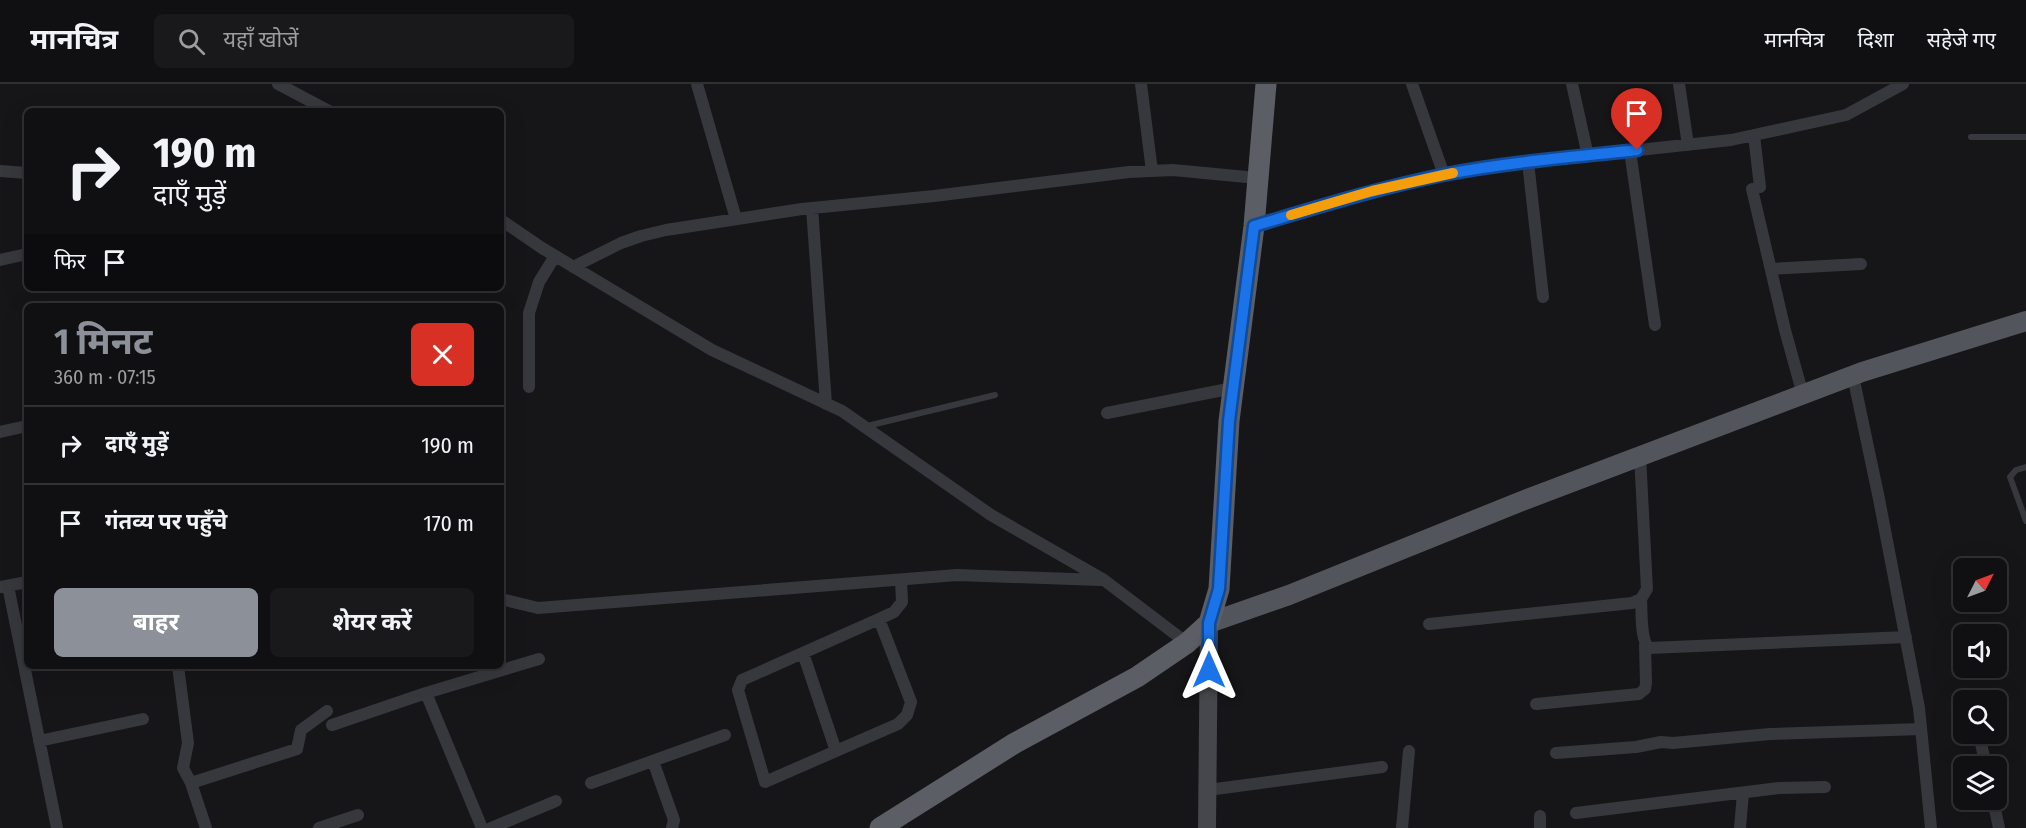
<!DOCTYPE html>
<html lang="hi">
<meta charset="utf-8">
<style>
body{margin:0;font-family:"Fira Sans Condensed","Noto Sans Devanagari",sans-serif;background:#19191b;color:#f1f3f6;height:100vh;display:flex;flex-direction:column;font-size:22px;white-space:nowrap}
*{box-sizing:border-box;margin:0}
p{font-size:20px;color:#9c9d9f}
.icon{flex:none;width:33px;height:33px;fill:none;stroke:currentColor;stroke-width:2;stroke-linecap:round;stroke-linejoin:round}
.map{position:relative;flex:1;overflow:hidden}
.details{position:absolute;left:24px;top:219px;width:480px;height:366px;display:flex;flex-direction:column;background:#101012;border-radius:9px;box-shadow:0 6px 24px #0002,0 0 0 2px #303032}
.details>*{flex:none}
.guide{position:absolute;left:24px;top:24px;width:480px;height:183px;border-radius:9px;box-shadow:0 6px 24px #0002,0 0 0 2px #303032;background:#101012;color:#f1f3f6;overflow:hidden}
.needle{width:39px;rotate:48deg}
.fabs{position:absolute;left:1953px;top:474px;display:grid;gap:12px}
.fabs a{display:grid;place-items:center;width:54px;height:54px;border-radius:9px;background:#101012;box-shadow:0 6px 24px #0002,0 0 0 2px #303032;font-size:30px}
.pin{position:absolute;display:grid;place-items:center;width:51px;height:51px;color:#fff;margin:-62px -26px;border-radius:50% 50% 50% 0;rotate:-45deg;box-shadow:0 0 6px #0007}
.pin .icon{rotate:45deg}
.me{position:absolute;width:66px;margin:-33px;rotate:0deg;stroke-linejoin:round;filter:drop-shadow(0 0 4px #0008)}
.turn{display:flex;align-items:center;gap:21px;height:126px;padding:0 30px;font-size:27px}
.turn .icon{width:78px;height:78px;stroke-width:2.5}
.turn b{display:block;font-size:42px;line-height:51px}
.then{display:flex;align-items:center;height:57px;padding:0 30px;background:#0003;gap:12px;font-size:22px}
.round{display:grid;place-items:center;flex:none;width:63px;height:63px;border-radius:9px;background:#19191b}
.summary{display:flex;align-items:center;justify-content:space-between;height:102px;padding:0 30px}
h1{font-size:36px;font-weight:700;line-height:45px;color:#8c9099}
.primary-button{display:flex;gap:12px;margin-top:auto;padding:12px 30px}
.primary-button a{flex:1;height:69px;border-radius:9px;background:#8c9099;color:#fff;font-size:24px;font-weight:700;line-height:69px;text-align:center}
.primary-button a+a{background:#19191b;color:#f1f3f6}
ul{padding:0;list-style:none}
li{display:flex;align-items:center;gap:18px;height:78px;padding:0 30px;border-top:2px solid #303032}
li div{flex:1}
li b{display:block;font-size:22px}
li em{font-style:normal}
header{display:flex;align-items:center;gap:36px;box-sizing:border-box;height:84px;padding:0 30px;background:#101012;border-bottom:2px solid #303032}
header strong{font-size:28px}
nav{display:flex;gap:33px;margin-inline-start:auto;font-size:21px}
.search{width:420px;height:54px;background:#19191b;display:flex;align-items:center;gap:15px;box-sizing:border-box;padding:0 21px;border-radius:9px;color:#9c9d9f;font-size:22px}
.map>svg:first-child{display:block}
</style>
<header>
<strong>मानचित्र</strong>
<div class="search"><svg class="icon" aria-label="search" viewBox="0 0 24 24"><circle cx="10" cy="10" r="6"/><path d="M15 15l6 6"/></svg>यहाँ खोजें</div>
<nav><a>मानचित्र</a><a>दिशा</a><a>सहेजे गए</a></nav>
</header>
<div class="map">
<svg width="2026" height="744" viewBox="0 0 2026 744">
<rect width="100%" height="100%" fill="#161618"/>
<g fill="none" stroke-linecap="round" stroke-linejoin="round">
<path stroke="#37383d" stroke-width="6" d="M1971 53H2026
M867 342 995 311
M2026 383 2016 386 2010 393 2026 437"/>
<path stroke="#37383d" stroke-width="12" d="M278 0 329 27
M697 0 736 135
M1141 0 1152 87
M1412 0 1444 91
M1572 0 1588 72
M1679 0 1688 61
M1754 51 1760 103
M1630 67 1655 241
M1528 78 1543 213
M0 87 27 89
M1752 105 1785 246 1803 311
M812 124 826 320
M501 136 542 164 712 266 842 327 991 431 1104 496 1187 559
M1254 142 1372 107 1448 90 1528 78 1731 56 1846 31 1903 0
M0 176 27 170
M573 183 621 159 641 152 666 146 802 125 934 112 1129 88 1173 86 1257 94
M1771 185 1861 180
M1853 292 1879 415 1919 624 1931 744
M529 303V229L539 198 555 172
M1107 329 1233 304
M0 348 27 342
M8 502 57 744
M1 503 27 498
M501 515 538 524 957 491 1100 496
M1641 515C1642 527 1640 556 1649 564L1906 553
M879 535 911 618 907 631 898 640 765 698 738 606 742 596 879 535 894 528 902 518 901 496
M1429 540 1632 519 1641 515 1647 505 1640 372
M803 569 836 667
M178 582 188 659 183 684 191 699
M426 609 539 575
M1536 620 1639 610 1645 605 1646 599 1645 561
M332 641 426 609 482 744
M1980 655 1986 682
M39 657 143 635
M1556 669 1636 663 1661 658 1673 659 1770 650 1921 645
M653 677 674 736 672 744
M591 699 725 651
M1208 706 1382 683
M1993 716 1999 744
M1576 729 1779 704 1825 703
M206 744 191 699 297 665 301 646 327 627
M319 744 358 731
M491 744 556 717
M1402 744 1409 667
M1540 744V732
M1740 744 1743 709"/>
<path stroke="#45474d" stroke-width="18" d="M1207 744 1209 539"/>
<path stroke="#53555c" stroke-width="20" d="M1209 539 1289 511 1522 417 1862 288 2026 237"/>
<path stroke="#5b5e65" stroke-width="21" d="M880 744 1015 659 1137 593 1187 559 1209 539 1219 505 1229 337 1254 142 1266 0"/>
</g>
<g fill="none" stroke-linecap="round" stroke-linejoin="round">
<g stroke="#114b97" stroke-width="15">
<path id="route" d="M1209 586V539L1219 505 1229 337 1254 142C1318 123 1382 103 1447 90 1510 78 1574 73 1637 66"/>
</g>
<use href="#route" stroke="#1a73e8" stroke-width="10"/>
<path stroke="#f59e0b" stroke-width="10" d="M1291 131 1372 107 1453 89"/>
</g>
</svg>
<div class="fabs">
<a><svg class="needle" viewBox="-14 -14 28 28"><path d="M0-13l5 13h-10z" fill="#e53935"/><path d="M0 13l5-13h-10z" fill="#9c9d9f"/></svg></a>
<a><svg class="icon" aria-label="sound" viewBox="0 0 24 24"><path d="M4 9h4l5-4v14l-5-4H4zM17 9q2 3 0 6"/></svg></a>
<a><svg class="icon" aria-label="search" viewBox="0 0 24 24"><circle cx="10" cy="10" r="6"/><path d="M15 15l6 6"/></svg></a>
<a><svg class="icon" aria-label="layers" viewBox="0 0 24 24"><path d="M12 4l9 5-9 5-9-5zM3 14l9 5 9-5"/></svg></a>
</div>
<div class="pin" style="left:1637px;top:66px;background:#d93025"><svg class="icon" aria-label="arrive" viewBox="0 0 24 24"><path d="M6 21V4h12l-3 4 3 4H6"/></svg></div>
<svg class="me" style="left:1209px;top:586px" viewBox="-20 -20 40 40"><path d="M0-17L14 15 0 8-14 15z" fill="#1a73e8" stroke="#fff" stroke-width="4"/></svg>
<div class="guide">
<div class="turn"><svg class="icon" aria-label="right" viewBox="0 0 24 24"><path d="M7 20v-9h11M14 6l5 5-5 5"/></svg><div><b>190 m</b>दाएँ मुड़ें</div></div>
<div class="then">फिर<svg class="icon" aria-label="arrive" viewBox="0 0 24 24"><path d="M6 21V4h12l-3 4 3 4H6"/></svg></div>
</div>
<section class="details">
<div class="summary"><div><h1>1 मिनट</h1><p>360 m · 07:15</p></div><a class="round" style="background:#d93025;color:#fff"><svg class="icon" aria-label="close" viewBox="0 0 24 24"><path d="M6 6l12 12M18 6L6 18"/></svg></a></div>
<ul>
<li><svg class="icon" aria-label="right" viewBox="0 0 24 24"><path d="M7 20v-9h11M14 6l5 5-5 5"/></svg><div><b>दाएँ मुड़ें</b></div><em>190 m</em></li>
<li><svg class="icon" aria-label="arrive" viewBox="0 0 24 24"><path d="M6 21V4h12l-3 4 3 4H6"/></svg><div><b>गंतव्य पर पहुँचे</b></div><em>170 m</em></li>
</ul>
<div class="primary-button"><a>बाहर</a><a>शेयर करें</a></div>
</section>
</div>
